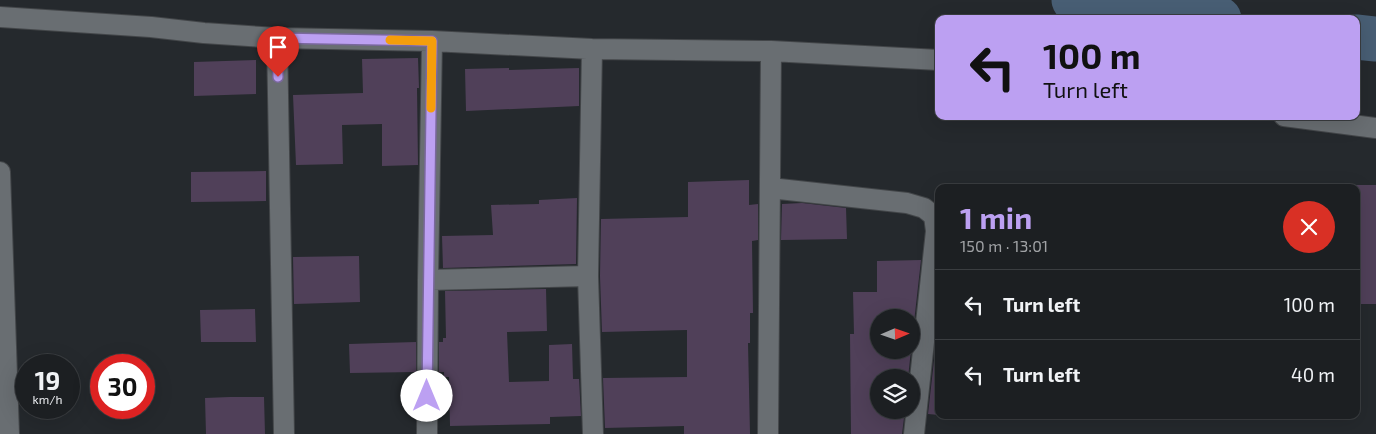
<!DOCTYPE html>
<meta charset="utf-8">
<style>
body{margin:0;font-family:"Exo 2",sans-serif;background:#292c2f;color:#f1f3f6;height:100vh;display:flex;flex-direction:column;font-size:19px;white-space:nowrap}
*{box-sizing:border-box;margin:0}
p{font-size:16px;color:#a0a2a5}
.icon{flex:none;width:28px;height:28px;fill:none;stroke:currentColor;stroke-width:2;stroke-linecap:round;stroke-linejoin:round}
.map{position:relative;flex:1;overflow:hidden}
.drawer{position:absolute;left:935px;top:184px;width:425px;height:235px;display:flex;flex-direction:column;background:#1c1f22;border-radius:10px;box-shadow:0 5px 20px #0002,0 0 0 1px #3a3d40}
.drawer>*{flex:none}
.top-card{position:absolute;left:935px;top:15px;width:425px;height:105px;border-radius:10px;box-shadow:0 5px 20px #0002,0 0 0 1px #3a3d40;background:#bca0f2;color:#111;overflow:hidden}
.needle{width:32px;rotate:88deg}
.controls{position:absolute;left:870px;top:309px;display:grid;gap:10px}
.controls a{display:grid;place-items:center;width:50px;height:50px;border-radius:50%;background:#1c1f22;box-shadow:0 5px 20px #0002,0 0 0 1px #3a3d40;font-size:25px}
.speed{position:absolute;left:15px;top:354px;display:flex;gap:10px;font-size:25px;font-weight:700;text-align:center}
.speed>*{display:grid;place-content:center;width:65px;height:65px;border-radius:50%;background:#1c1f22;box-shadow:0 5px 20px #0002,0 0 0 1px #3a3d40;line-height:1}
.speed small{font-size:12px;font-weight:400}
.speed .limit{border:8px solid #d22;background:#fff;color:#111}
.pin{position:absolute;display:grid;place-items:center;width:42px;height:42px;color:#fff;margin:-51px -21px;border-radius:50% 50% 50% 0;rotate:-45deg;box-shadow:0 0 5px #0007}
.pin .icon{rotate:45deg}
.me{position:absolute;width:55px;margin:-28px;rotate:0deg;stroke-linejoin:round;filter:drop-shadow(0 0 4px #0008)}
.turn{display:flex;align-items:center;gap:18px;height:105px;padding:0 25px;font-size:22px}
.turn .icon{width:65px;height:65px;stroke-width:2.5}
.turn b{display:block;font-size:35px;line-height:42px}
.round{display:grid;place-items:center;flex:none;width:52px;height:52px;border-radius:26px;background:#292c2f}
.overview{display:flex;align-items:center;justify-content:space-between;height:85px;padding:0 25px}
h1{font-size:30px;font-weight:700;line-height:38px;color:#bca0f2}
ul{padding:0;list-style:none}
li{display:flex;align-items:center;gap:15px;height:70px;padding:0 25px;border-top:1px solid #3a3d40}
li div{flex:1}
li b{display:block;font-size:19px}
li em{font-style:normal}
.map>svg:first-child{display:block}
</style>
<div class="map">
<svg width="1376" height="434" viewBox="0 0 1376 434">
<rect width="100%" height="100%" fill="#25292d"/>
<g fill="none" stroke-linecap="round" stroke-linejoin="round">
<path stroke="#485e74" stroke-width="45" d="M1074 0 1219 19
M1356 37 1376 39"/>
</g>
<path fill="#504059" d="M418 58 419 88H417L418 165 382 166V124L342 125 343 164 296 165 293 95 363 93 362 59Z
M256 60V94L194 96V62Z
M509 68V70L579 68V106L466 111 465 69Z
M266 171V201L191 202V172Z
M749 180V205L758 204V240L752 241 753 313H750V343H748L750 434H684V426L605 428 603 378 687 377V330L602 332 600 276 601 219 688 217V182Z
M1356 185H1376V304H1356Z
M577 198 576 264 443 268 442 236 493 235 491 205 539 204V200Z
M802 203 846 208 847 239 781 240 782 204Z
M359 256 360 302 294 304 293 257Z
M921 260 911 349V318H879V350H911L908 378H879V410H905L902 434H851L850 334H854L853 292H877V261Z
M546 289 547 331 507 332 509 382 549 381V345L572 344 573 379H579L581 416 550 417V424L450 426 449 377H444V372H439V342H443V338H446L445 291Z
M255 309 256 342H201L200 310Z
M939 316V415L928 414Z
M416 342V372L350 373 349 344Z
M230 397H264L265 434H206L205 398Z"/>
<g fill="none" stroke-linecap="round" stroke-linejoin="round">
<g stroke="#434649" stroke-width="22">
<path id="street" d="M0 17 151 27 204 33 277 38 432 41 592 49 771 51 939 60
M277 38 284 434
M592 49 588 276 593 434
M1284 116 1376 128
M0 172 9 434
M770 188 907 203 924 208 934 216 936 231 914 434
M428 280 588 276
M427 434 428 280 432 41
M768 434 771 51"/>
</g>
<use href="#street" stroke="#696e72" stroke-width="20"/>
</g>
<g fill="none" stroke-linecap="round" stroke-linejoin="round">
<g stroke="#7a689d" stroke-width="12">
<path id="route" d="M278 77 277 38 432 41 427 396"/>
</g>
<use href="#route" stroke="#bca0f2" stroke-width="9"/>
<path stroke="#f59e0b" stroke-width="9" d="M390 40 432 41 431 108"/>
</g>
</svg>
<div class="controls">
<a><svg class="needle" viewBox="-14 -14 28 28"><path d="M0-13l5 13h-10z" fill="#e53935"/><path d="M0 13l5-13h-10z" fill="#a0a2a5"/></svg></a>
<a><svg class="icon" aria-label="layers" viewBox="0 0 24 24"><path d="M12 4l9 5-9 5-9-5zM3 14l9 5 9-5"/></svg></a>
</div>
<div class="speed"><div>19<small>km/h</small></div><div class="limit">30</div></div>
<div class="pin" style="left:278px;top:77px;background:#d93025"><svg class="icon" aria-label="arrive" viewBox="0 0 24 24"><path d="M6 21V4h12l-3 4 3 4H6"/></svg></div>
<svg class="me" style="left:427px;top:396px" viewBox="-20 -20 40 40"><circle r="19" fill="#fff"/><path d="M0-13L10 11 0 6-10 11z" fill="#bca0f2"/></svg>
<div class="top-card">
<div class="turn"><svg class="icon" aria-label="left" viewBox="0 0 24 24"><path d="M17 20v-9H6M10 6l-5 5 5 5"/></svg><div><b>100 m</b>Turn left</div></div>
</div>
<section class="drawer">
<div class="overview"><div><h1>1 min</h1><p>150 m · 13:01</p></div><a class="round" style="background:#d93025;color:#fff"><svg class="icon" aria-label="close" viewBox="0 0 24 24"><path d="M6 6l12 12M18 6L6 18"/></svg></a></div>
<ul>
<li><svg class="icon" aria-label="left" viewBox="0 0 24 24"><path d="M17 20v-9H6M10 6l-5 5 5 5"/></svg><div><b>Turn left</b></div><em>100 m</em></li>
<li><svg class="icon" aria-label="left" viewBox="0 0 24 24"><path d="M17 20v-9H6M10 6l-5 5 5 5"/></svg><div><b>Turn left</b></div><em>40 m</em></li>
</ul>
</section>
</div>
